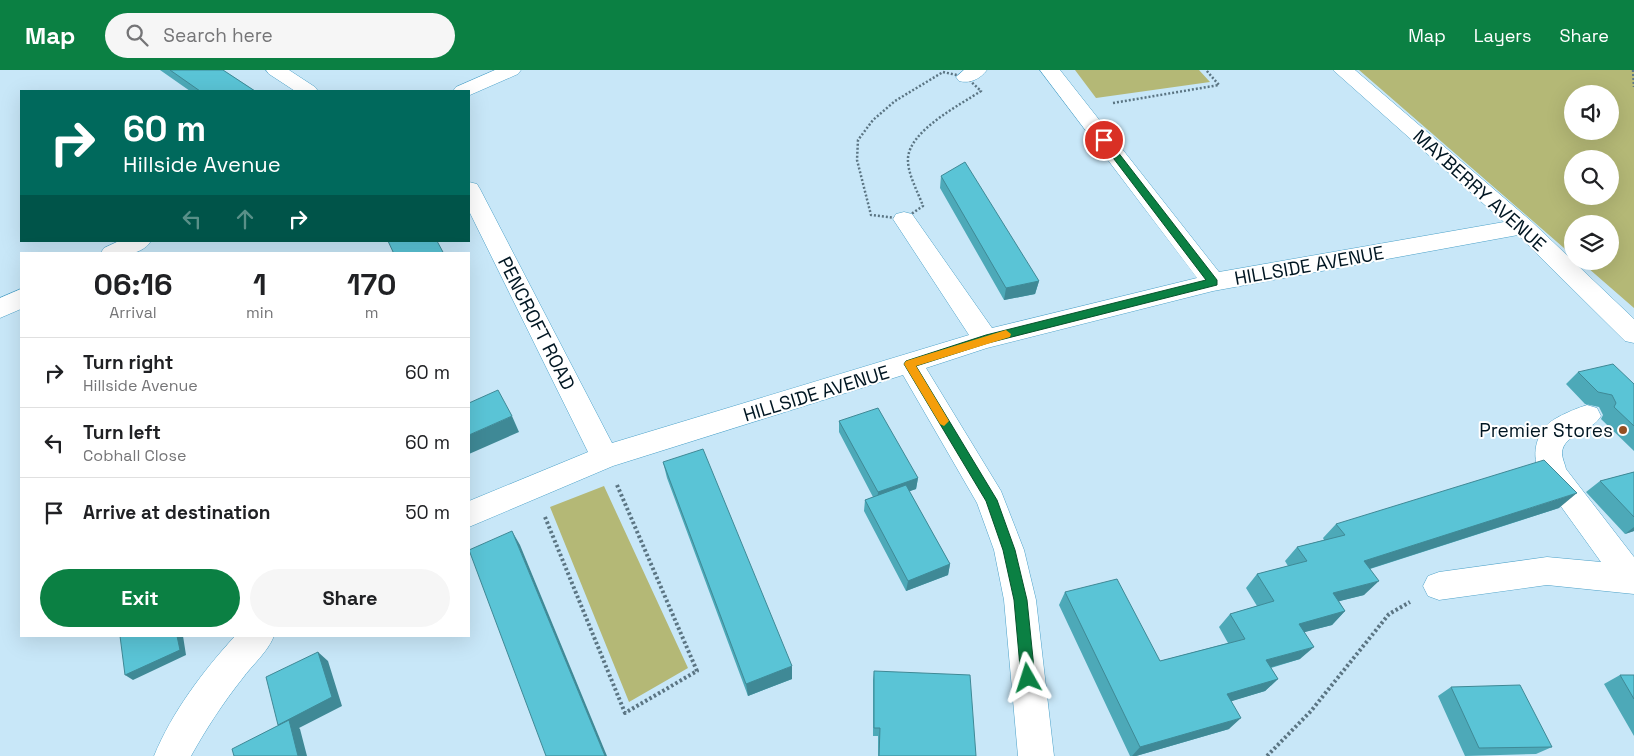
<!DOCTYPE html>
<style>
body{margin:0;font-family:"Space Grotesk",sans-serif;background:#f6f6f6;color:#202124;height:100vh;display:flex;flex-direction:column;font-size:19px;white-space:nowrap}
*{box-sizing:border-box;margin:0}
p{font-size:16px;color:#757577}
.icon{flex:none;width:28px;height:28px;fill:none;stroke:currentColor;stroke-width:2;stroke-linecap:round;stroke-linejoin:round}
.map{position:relative;flex:1;overflow:hidden}
.panel{position:absolute;left:20px;top:182px;width:450px;height:385px;display:flex;flex-direction:column;background:#fff;border-radius:0px;box-shadow:0 5px 20px #0002}
.panel>*{flex:none}
.banner{position:absolute;left:20px;top:20px;width:450px;height:152px;border-radius:0px;box-shadow:0 5px 20px #0002;background:#00695c;color:#fff;overflow:hidden}
.buttons{position:absolute;left:1564px;top:15px;display:grid;gap:10px}
.buttons a{display:grid;place-items:center;width:55px;height:55px;border-radius:50%;background:#fff;box-shadow:0 5px 20px #0002;font-size:25px}
.pin{position:absolute;display:grid;place-items:center;width:42px;height:42px;color:#fff;margin:-21px;border:2px solid #fff;border-radius:50%;box-shadow:0 1px 5px #0007}
.me{position:absolute;width:55px;margin:-28px;rotate:354deg;stroke-linejoin:round;filter:drop-shadow(0 0 4px #0008)}
.turn{display:flex;align-items:center;gap:18px;height:105px;padding:0 20px;font-size:22px}
.turn .icon{width:65px;height:65px;stroke-width:2.5}
.turn b{display:block;font-size:35px;line-height:42px}
.lanes{display:flex;align-items:center;height:48px;padding:0 20px;background:#0003;justify-content:center;gap:25px;direction:ltr}
.lanes .off{opacity:.35}
.eta{display:flex;justify-content:space-evenly;align-items:center;height:85px;text-align:center}
.eta b{font-size:30px;font-weight:600;line-height:35px}
.primary-button{display:flex;gap:10px;margin-top:auto;padding:10px 20px}
.primary-button a{flex:1;height:58px;border-radius:30px;background:#0b8043;color:#fff;font-size:20px;font-weight:600;line-height:58px;text-align:center}
.primary-button a+a{background:#f6f6f6;color:#202124}
ul{padding:0;list-style:none}
li{display:flex;align-items:center;gap:15px;height:70px;padding:0 20px;border-top:1px solid #e0e0e0}
li div{flex:1}
li b{display:block;font-size:19px}
li em{font-style:normal}
header{display:flex;align-items:center;gap:30px;box-sizing:border-box;height:70px;padding:0 25px;background:#0b8043;color:#fff}
header strong{font-size:24px}
nav{display:flex;gap:28px;margin-inline-start:auto;font-size:18px}
.search{width:350px;height:45px;background:#f6f6f6;display:flex;align-items:center;gap:12px;box-sizing:border-box;padding:0 18px;border-radius:28px;color:#757577;font-size:19px}
.map>svg:first-child{display:block}
</style>
<header>
<strong>Map</strong>
<div class="search"><svg class="icon" aria-label="search" viewBox="0 0 24 24"><circle cx="10" cy="10" r="6"/><path d="M15 15l6 6"/></svg>Search here</div>
<nav><a>Map</a><a>Layers</a><a>Share</a></nav>
</header>
<div class="map">
<svg width="1634" height="686" viewBox="0 0 1634 686">
<rect width="100%" height="100%" fill="#c8e7f8"/>
<path fill="#b4b876" fill-rule="evenodd" d="M1075 0H1199L1210 12 1096 28Z
M1359 0H1634V238L1580 191H1610V154H1572V185ZM1572 24H1610V61H1572ZM1572 89H1610V126H1572Z
M604 416 688 598 629 632 550 437Z"/>
<g fill="none" stroke-linecap="round" stroke-linejoin="round">
<g stroke="#4ca1c8" stroke-width="1">
<path id="minor" d="M266 0H289L315 17 318 21H295L269 4Z
M964 0H987C980 9 970 14 959 11L956 7Z
M1040 0H1060L1219 202 1504 152 1333 0H1355L1531 151 1634 249V273L1625 271 1518 165 1213 221 987 278 926 298 1001 421 1024 480 1036 530 1054 686H1018L1004 530 994 480 977 433 903 305 613 396 469 457V431L588 382 469 141V112L477 114 480 119 612 373 969 265 893 149 896 144 904 142 912 144 992 258 1197 208Z
M1587 335 1597 338 1601 346C1592 362 1563 364 1562 383 1562 388 1565 394 1566 399L1634 487V524L1547 515 1439 530 1428 526 1423 516 1428 506 1439 502 1547 487 1601 492 1542 410C1533 393 1532 372 1546 356 1552 348 1577 338 1587 335Z
M235 566H274C267 583 253 594 242 609 223 633 206 659 191 686H154C172 642 203 601 235 566Z"/>
</g>
<g stroke="#4ca1c8" stroke-width="1">
<path id="highway" d="M495 0H521L518 4 470 25 469 21H453L456 17Z
M119 171H151C140 188 117 184 100 184L104 178Z
M21 219V239L0 248V228Z"/>
</g>
<path stroke="#5b7583" stroke-width="2.5" stroke-dasharray="2 2" stroke-linecap="butt" d="M1633 0 1634 17
M943 2 966 7 981 21C960 35 910 60 908 88 907 103 918 122 923 136L904 149 871 145 857 90 858 70 873 50 895 31Z
M1113 33 1219 15 1206 0"/>
<path stroke="#5b7583" stroke-width="4" stroke-dasharray="2.5 2.5" stroke-linecap="butt" d="M545 447 625 643 697 601 617 415
M1267 686 1311 641 1389 544 1410 532"/>
<use href="#minor" fill="#fff" fill-rule="evenodd"/>
<use href="#highway" fill="#fff" fill-rule="evenodd"/>
</g>
<path fill="#4da9b8" d="M160 0H223L255 21H190Z
M941 106 1039 211 1035 224 1004 230 940 118Z
M1578 302 1634 314V381L1601 349 1603 345 1599 337 1585 334 1566 314Z
M839 351 918 408 916 419 909 421 950 494 948 505 906 521 864 441 865 430 873 427 839 362Z
M663 392 792 609 748 626 667 408Z
M1634 402V461L1625 464 1586 422 1600 411Z
M1559 438 1370 499 1364 525 1339 531 1345 541 1332 555 1304 562 1300 589 1271 598 1278 609 1265 621 1231 631 1229 659 1136 686H1130L1059 535 1065 522 1160 591 1228 573 1219 557 1230 544 1257 536 1246 518 1257 504 1288 496 1285 491 1297 477 1324 470 1323 468 1336 454Z
M874 601 976 686H878V666H873V610Z
M1620 605H1634V666L1604 614Z
M1451 617 1552 677 1536 684 1465 686 1438 626Z"/>
<path fill="#3f8996" d="M1039 211 1035 224 1004 230 1006 218Z
M512 346 519 362 469 384V365Z
M918 408 916 419 877 433 878 422Z
M1577 423 1559 438 1350 505 1364 491Z
M1634 457V461L1625 464Z
M512 461 520 475 607 686H605Z
M950 494 948 505 906 521 908 511Z
M1379 511 1364 525 1320 536 1333 523Z
M1345 541 1332 555 1286 567 1299 554Z
M177 566H183L186 585 133 610 125 605Z
M1314 577 1300 589 1254 602 1266 590Z
M318 582 328 591 342 636 299 658 300 659 307 686H298L289 663 278 655Z
M792 596V609L748 626 746 614Z
M1278 609 1265 621 1216 636 1227 624Z
M1241 648 1229 659 1136 686H1132L1140 677Z"/>
<path fill="#5ac4d6" stroke="#3f8996" d="M170 0H223L255 21H200Z
M965 92 1039 211 1006 218 941 106Z
M388 171H437L444 184H394Z
M1613 294 1634 314V356L1614 337 1616 333 1612 325 1598 322 1578 302Z
M498 320 512 346 469 365V333Z
M878 338 918 408 878 422 839 351Z
M703 379 792 596 746 614 663 392Z
M1544 390 1577 423 1364 491 1379 511 1333 523 1345 541 1299 554 1314 577 1266 590 1278 609 1227 624 1241 648 1140 677 1065 522 1117 509 1160 591 1245 569 1230 544 1274 531 1257 504 1307 491 1297 477 1345 465 1336 454Z
M1634 402V447L1600 411Z
M906 415 950 494 908 511 865 430Z
M512 461 605 686H546L469 480Z
M120 566H177L180 580 125 605Z
M318 582 332 627 278 655 266 607Z
M874 601 970 605 976 686H879L880 658H874Z
M1620 605H1634V629Z
M1520 615 1552 677 1479 678 1451 617Z
M289 650 298 686H234L232 679Z"/>
<path fill="#0b8043" stroke="#07532c" d="M1104 67 1107 68 1217 210V215L988 273 916 296 997 430 1015 480 1027 530 1035 608 1033 613 1028 615 1023 613 1021 608 1014 530 1003 480 986 431 904 294 906 291 986 265 1206 210 1101 72 1099 70Z"/>
<path fill="#f59e0b" d="M1006 260 1011 264 1010 267 916 296 949 351 944 356 940 354 904 294 906 291Z"/>
<circle fill="#945023" stroke="#fff" stroke-width="2" cx="1623" cy="360" r="5"/>
<g text-anchor="middle" stroke-width="4" stroke-linejoin="round" paint-order="stroke">
<g font-size="19" fill="#001622" stroke="#fff">
<text transform="translate(1480 120) rotate(42)" y="7">MAYBERRY AVENUE</text>
<text transform="translate(1309 195) rotate(-10)" y="7">HILLSIDE AVENUE</text>
<text transform="translate(537 253) rotate(63)" y="7">PENCROFT ROAD</text>
<text transform="translate(816 323) rotate(-17)" y="7">HILLSIDE AVENUE</text>
</g>
<g font-size="19" fill="#001622" stroke="#fff" text-anchor="end">
<text x="1613" y="367">Premier Stores</text>
</g>
</g>
</svg>
<div class="buttons">
<a><svg class="icon" aria-label="sound" viewBox="0 0 24 24"><path d="M4 9h4l5-4v14l-5-4H4zM17 9q2 3 0 6"/></svg></a>
<a><svg class="icon" aria-label="search" viewBox="0 0 24 24"><circle cx="10" cy="10" r="6"/><path d="M15 15l6 6"/></svg></a>
<a><svg class="icon" aria-label="layers" viewBox="0 0 24 24"><path d="M12 4l9 5-9 5-9-5zM3 14l9 5 9-5"/></svg></a>
</div>
<div class="pin" style="left:1104px;top:70px;background:#d93025"><svg class="icon" aria-label="arrive" viewBox="0 0 24 24"><path d="M6 21V4h12l-3 4 3 4H6"/></svg></div>
<svg class="me" style="left:1028px;top:608px" viewBox="-20 -20 40 40"><path d="M0-17L14 15 0 8-14 15z" fill="#0b8043" stroke="#fff" stroke-width="4"/></svg>
<div class="banner">
<div class="turn"><svg class="icon" aria-label="right" viewBox="0 0 24 24"><path d="M7 20v-9h11M14 6l5 5-5 5"/></svg><div><b>60 m</b>Hillside Avenue</div></div>
<div class="lanes"><svg class="icon off" aria-label="left" viewBox="0 0 24 24"><path d="M17 20v-9H6M10 6l-5 5 5 5"/></svg><svg class="icon off" aria-label="ahead" viewBox="0 0 24 24"><path d="M12 20V5M6 11l6-6 6 6"/></svg><svg class="icon" aria-label="right" viewBox="0 0 24 24"><path d="M7 20v-9h11M14 6l5 5-5 5"/></svg></div>
</div>
<section class="panel">
<div class="eta">
<div><b>06:16</b><p>Arrival</p></div>
<div><b>1</b><p>min</p></div>
<div><b>170</b><p>m</p></div>
</div>
<ul>
<li><svg class="icon" aria-label="right" viewBox="0 0 24 24"><path d="M7 20v-9h11M14 6l5 5-5 5"/></svg><div><b>Turn right</b><p>Hillside Avenue</p></div><em>60 m</em></li>
<li><svg class="icon" aria-label="left" viewBox="0 0 24 24"><path d="M17 20v-9H6M10 6l-5 5 5 5"/></svg><div><b>Turn left</b><p>Cobhall Close</p></div><em>60 m</em></li>
<li><svg class="icon" aria-label="arrive" viewBox="0 0 24 24"><path d="M6 21V4h12l-3 4 3 4H6"/></svg><div><b>Arrive at destination</b></div><em>50 m</em></li>
</ul>
<div class="primary-button"><a>Exit</a><a>Share</a></div>
</section>
</div>
